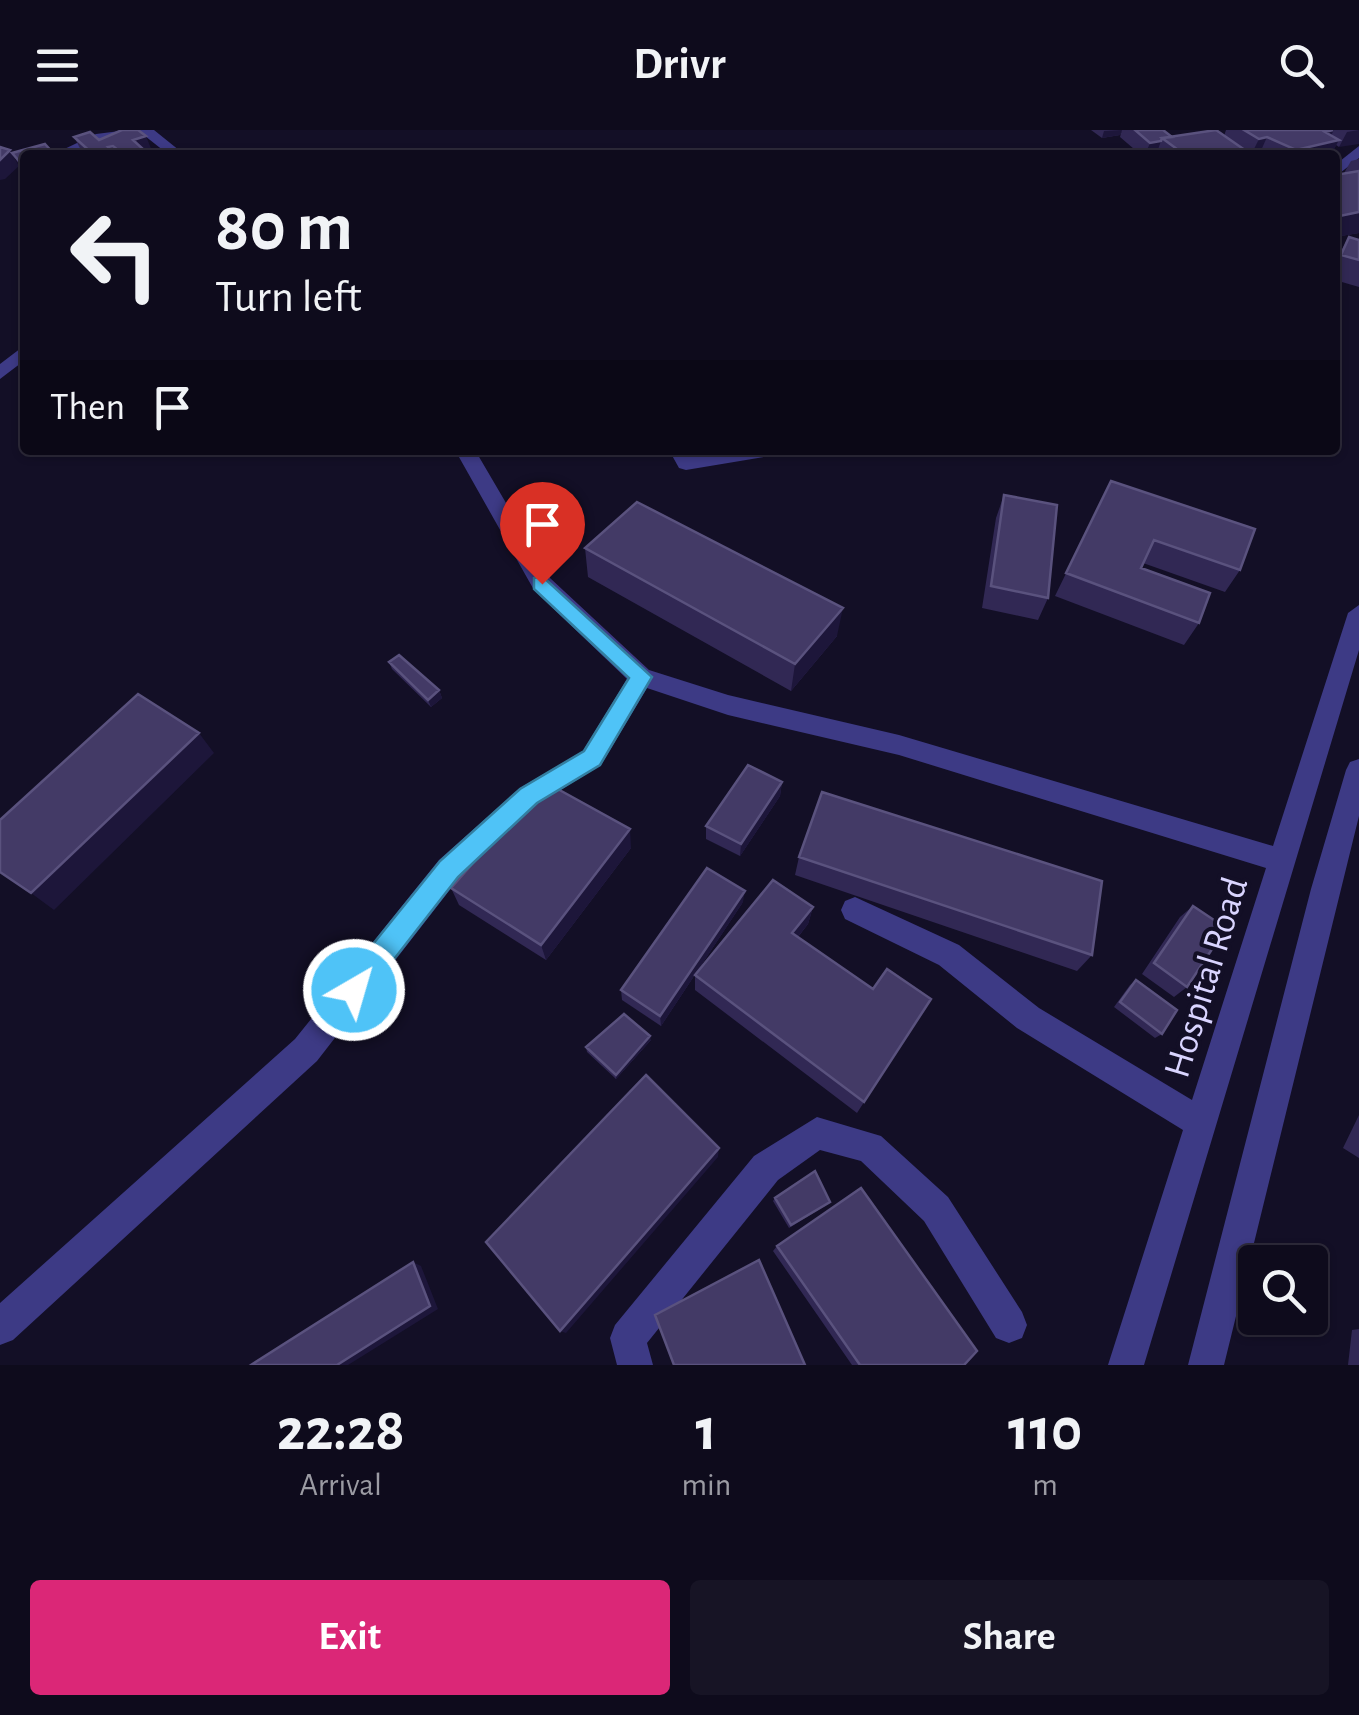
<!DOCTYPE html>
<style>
body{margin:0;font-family:"Alegreya Sans",sans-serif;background:#171425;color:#f1f3f6;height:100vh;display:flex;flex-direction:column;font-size:38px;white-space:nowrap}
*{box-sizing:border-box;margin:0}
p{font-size:32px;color:#9b9ba3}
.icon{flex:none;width:55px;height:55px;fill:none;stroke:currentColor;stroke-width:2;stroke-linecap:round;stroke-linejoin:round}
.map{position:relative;height:1235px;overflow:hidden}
.sheet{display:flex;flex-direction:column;background:#0e0b1c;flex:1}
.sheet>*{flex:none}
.hud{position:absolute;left:20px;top:20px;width:1320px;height:305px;border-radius:10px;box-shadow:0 2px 8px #0004,0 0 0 2px #2e2b3b;background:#0e0b1c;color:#f1f3f6;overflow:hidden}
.buttons{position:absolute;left:1238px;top:1115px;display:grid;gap:20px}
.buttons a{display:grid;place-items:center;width:90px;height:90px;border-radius:10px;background:#0e0b1c;box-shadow:0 2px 8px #0004,0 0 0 2px #2e2b3b;font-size:50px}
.pin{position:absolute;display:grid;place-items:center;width:85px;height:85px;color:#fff;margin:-102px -42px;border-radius:50% 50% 50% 0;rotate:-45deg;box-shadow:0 0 10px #0007}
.pin .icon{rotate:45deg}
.me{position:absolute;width:110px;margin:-55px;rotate:38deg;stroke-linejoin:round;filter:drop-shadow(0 0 8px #0008)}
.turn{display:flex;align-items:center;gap:35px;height:210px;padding:0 30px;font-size:45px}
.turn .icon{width:130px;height:130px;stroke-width:2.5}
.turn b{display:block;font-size:70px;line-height:85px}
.then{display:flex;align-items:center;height:95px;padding:0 30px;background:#0003;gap:20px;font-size:38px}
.eta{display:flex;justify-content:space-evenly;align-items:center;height:170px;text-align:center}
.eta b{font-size:60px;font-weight:700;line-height:70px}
.cta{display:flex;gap:20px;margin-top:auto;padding:20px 30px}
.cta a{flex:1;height:115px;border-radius:10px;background:#db2777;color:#fff;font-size:40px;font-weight:700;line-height:115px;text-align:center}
.cta a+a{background:#171425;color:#f1f3f6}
header{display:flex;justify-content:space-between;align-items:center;height:130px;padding:0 30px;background:#0e0b1c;font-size:45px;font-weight:700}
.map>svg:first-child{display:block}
</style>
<header><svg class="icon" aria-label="menu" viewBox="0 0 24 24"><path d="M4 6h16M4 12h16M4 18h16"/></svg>Drivr<svg class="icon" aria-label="search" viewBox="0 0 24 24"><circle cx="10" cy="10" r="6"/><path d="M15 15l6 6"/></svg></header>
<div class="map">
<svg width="1359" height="1235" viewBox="0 0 1359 1235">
<rect width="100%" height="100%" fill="#130f26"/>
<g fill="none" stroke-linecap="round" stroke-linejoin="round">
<path fill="#3d3a85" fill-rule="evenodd" d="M128 0H154L185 25H169L145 6 104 11 70 25 56 23 96 4Z
M1359 16V28L1335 47V35Z
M25 215V230L0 249V234Z
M455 320H475L550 448 649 540 728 565 899 605 1273 716 1348 483 1359 475V520L1144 1235H1108L1183 1000 1017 898 939 835 845 789 841 780 845 771 855 767 959 815 1039 878 1192 970 1266 738 899 625 728 585 647 558 601 635 538 674 459 748 317 931 13 1210 0 1215V1173L295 909 439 730 520 658 583 621 627 549 534 460Z
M669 320H689L692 326 728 320H780L770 326 686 340 679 338Z
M1359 629V686L1224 1235H1188L1311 759 1346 640 1350 632Z
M817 987 881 1006 948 1067 1022 1182 1027 1195 1022 1208 1009 1213 996 1208 924 1091 861 1031 820 1020 778 1050 647 1213 653 1235H617L610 1208 615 1195 754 1026Z"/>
</g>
<path fill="#312854" d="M1091 0H1122L1120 5 1102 8Z
M1122 0H1163L1172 7 1224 6 1226 0H1359L1339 17 1336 15 1331 25H1141L1120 7Z
M74 7 99 10 152 21 145 24 146 25H85L82 22Z
M12 23 25 25V43L21 38Z
M1359 29V103L1335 107 1344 43 1351 31Z
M1349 107 1359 110V157L1335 150V131Z
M1111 351 1240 440 1225 462 1143 433 1141 438 1199 493 1184 515 1055 466Z
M1004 365 1048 468 1038 490 982 478 996 388Z
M585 418 837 506 791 561 588 447Z
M389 532 439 560 442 568 431 577 392 539Z
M782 652 780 666 740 726 706 709V696Z
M631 718 546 830 459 775 451 758Z
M799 727 1092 825 1077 841 795 745Z
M743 772 661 896 622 870 621 860Z
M1193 776 1187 857 1174 867 1142 844 1180 787Z
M813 777 808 794 798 807 873 859 931 869 857 983 695 860V845Z
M1136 850 1162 904 1155 908 1114 877 1130 855Z
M651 910 616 949 587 922 586 917Z
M1359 985V1028L1343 1018Z
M775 1068 828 1074 789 1098 773 1071Z
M777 1116 964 1235H852L773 1121Z
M1359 1199V1235H1348L1352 1200Z"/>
<path fill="#1d163a" d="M1122 0 1120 5 1102 8 1104 1Z
M1334 0 1327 13 1339 10 1331 25H1294L1296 20 1325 2Z
M1359 0V14L1339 17 1347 2Z
M146 6 152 21 145 24 146 25H124L133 10Z
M1267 7 1259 25H1251L1259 9Z
M1161 11 1156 25H1145L1150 13Z
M10 20 19 36 5 49 0 50V30Z
M1359 82V103L1335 107V87Z
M843 478 837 506 791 561 795 534Z
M439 560 442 568 431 577 428 570Z
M199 603 214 623 54 780 31 763Z
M782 652 780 666 740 726 741 714Z
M630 699 631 718 546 830 541 815Z
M745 761 743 772 661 896 660 886Z
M813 777 808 794 788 819 792 803Z
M650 906 651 910 616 949V945Z
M719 1018 718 1027 566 1203 560 1201Z
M413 1132 421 1136 438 1179 348 1235H337Z"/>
<path fill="#433a66" stroke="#5a527e" stroke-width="2.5" d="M122 0H138L146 6 133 10 143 19 123 24 113 16 108 17 116 25H94L74 7 90 2 99 10Z
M1135 0H1163L1172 7 1162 8 1161 11 1150 13Z
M1216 0 1252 25H1185L1162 8Z
M1244 0H1333L1325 2 1339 10 1296 20 1267 7 1259 9Z
M45 14 55 25H25V38L12 23Z
M0 17 10 20 0 30Z
M1359 41V82L1335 87V45Z
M1349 107 1359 110V130L1341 125Z
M1111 351 1255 399 1240 440 1154 410 1141 438 1210 463 1199 493 1066 443Z
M1004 365 1057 375 1048 468 991 456Z
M637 372 843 478 795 534 585 418Z
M399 525 439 560 428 570 389 532Z
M138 564 199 603 31 763 0 742V690Z
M748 635 782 652 741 714 706 696Z
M545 652 630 699 541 815 451 758Z
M822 662 1102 751 1092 825 799 727Z
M707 738 745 761 660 886 621 860Z
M773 750 813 777 792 803 873 859 887 839 931 869 864 972 695 845Z
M1193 776 1226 798 1187 857 1154 833Z
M1136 850 1177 880 1162 904 1120 872Z
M624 884 650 906 616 945 586 917Z
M646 945 719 1018 560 1201 486 1112Z
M815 1041 830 1072 791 1095 775 1068Z
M861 1058 977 1221 964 1235H860L777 1116Z
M759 1130 805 1235H674L655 1185Z
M413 1132 430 1176 337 1235H251Z"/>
<path fill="#4fc3f7" stroke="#337fa1" stroke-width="2.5" d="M542 446 652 547 600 635 537 673 458 747 363 869 354 873 344 869 340 860 344 850 440 731 520 659 584 621 629 548 534 459V448Z"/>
<g text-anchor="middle" stroke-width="8" stroke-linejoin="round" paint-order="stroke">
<g font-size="38" fill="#d9d4ff" stroke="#130f26">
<text transform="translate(1205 847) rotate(-73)" y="13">Hospital Road</text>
</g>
</g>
</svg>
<div class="buttons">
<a><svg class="icon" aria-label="search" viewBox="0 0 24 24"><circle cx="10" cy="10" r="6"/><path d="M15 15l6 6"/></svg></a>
</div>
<div class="pin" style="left:542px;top:454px;background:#d93025"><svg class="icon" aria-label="arrive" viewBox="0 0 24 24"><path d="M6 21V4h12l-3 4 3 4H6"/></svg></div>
<svg class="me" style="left:354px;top:860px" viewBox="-20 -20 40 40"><circle r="17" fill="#4fc3f7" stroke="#fff" stroke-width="3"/><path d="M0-11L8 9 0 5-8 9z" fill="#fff"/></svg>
<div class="hud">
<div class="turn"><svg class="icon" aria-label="left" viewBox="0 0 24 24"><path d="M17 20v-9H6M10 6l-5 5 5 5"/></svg><div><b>80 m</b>Turn left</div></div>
<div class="then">Then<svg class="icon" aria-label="arrive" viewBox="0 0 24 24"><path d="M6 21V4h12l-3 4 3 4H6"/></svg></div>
</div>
</div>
<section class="sheet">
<div class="eta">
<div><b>22:28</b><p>Arrival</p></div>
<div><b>1</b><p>min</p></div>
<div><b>110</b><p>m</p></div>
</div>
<div class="cta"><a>Exit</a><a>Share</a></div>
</section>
